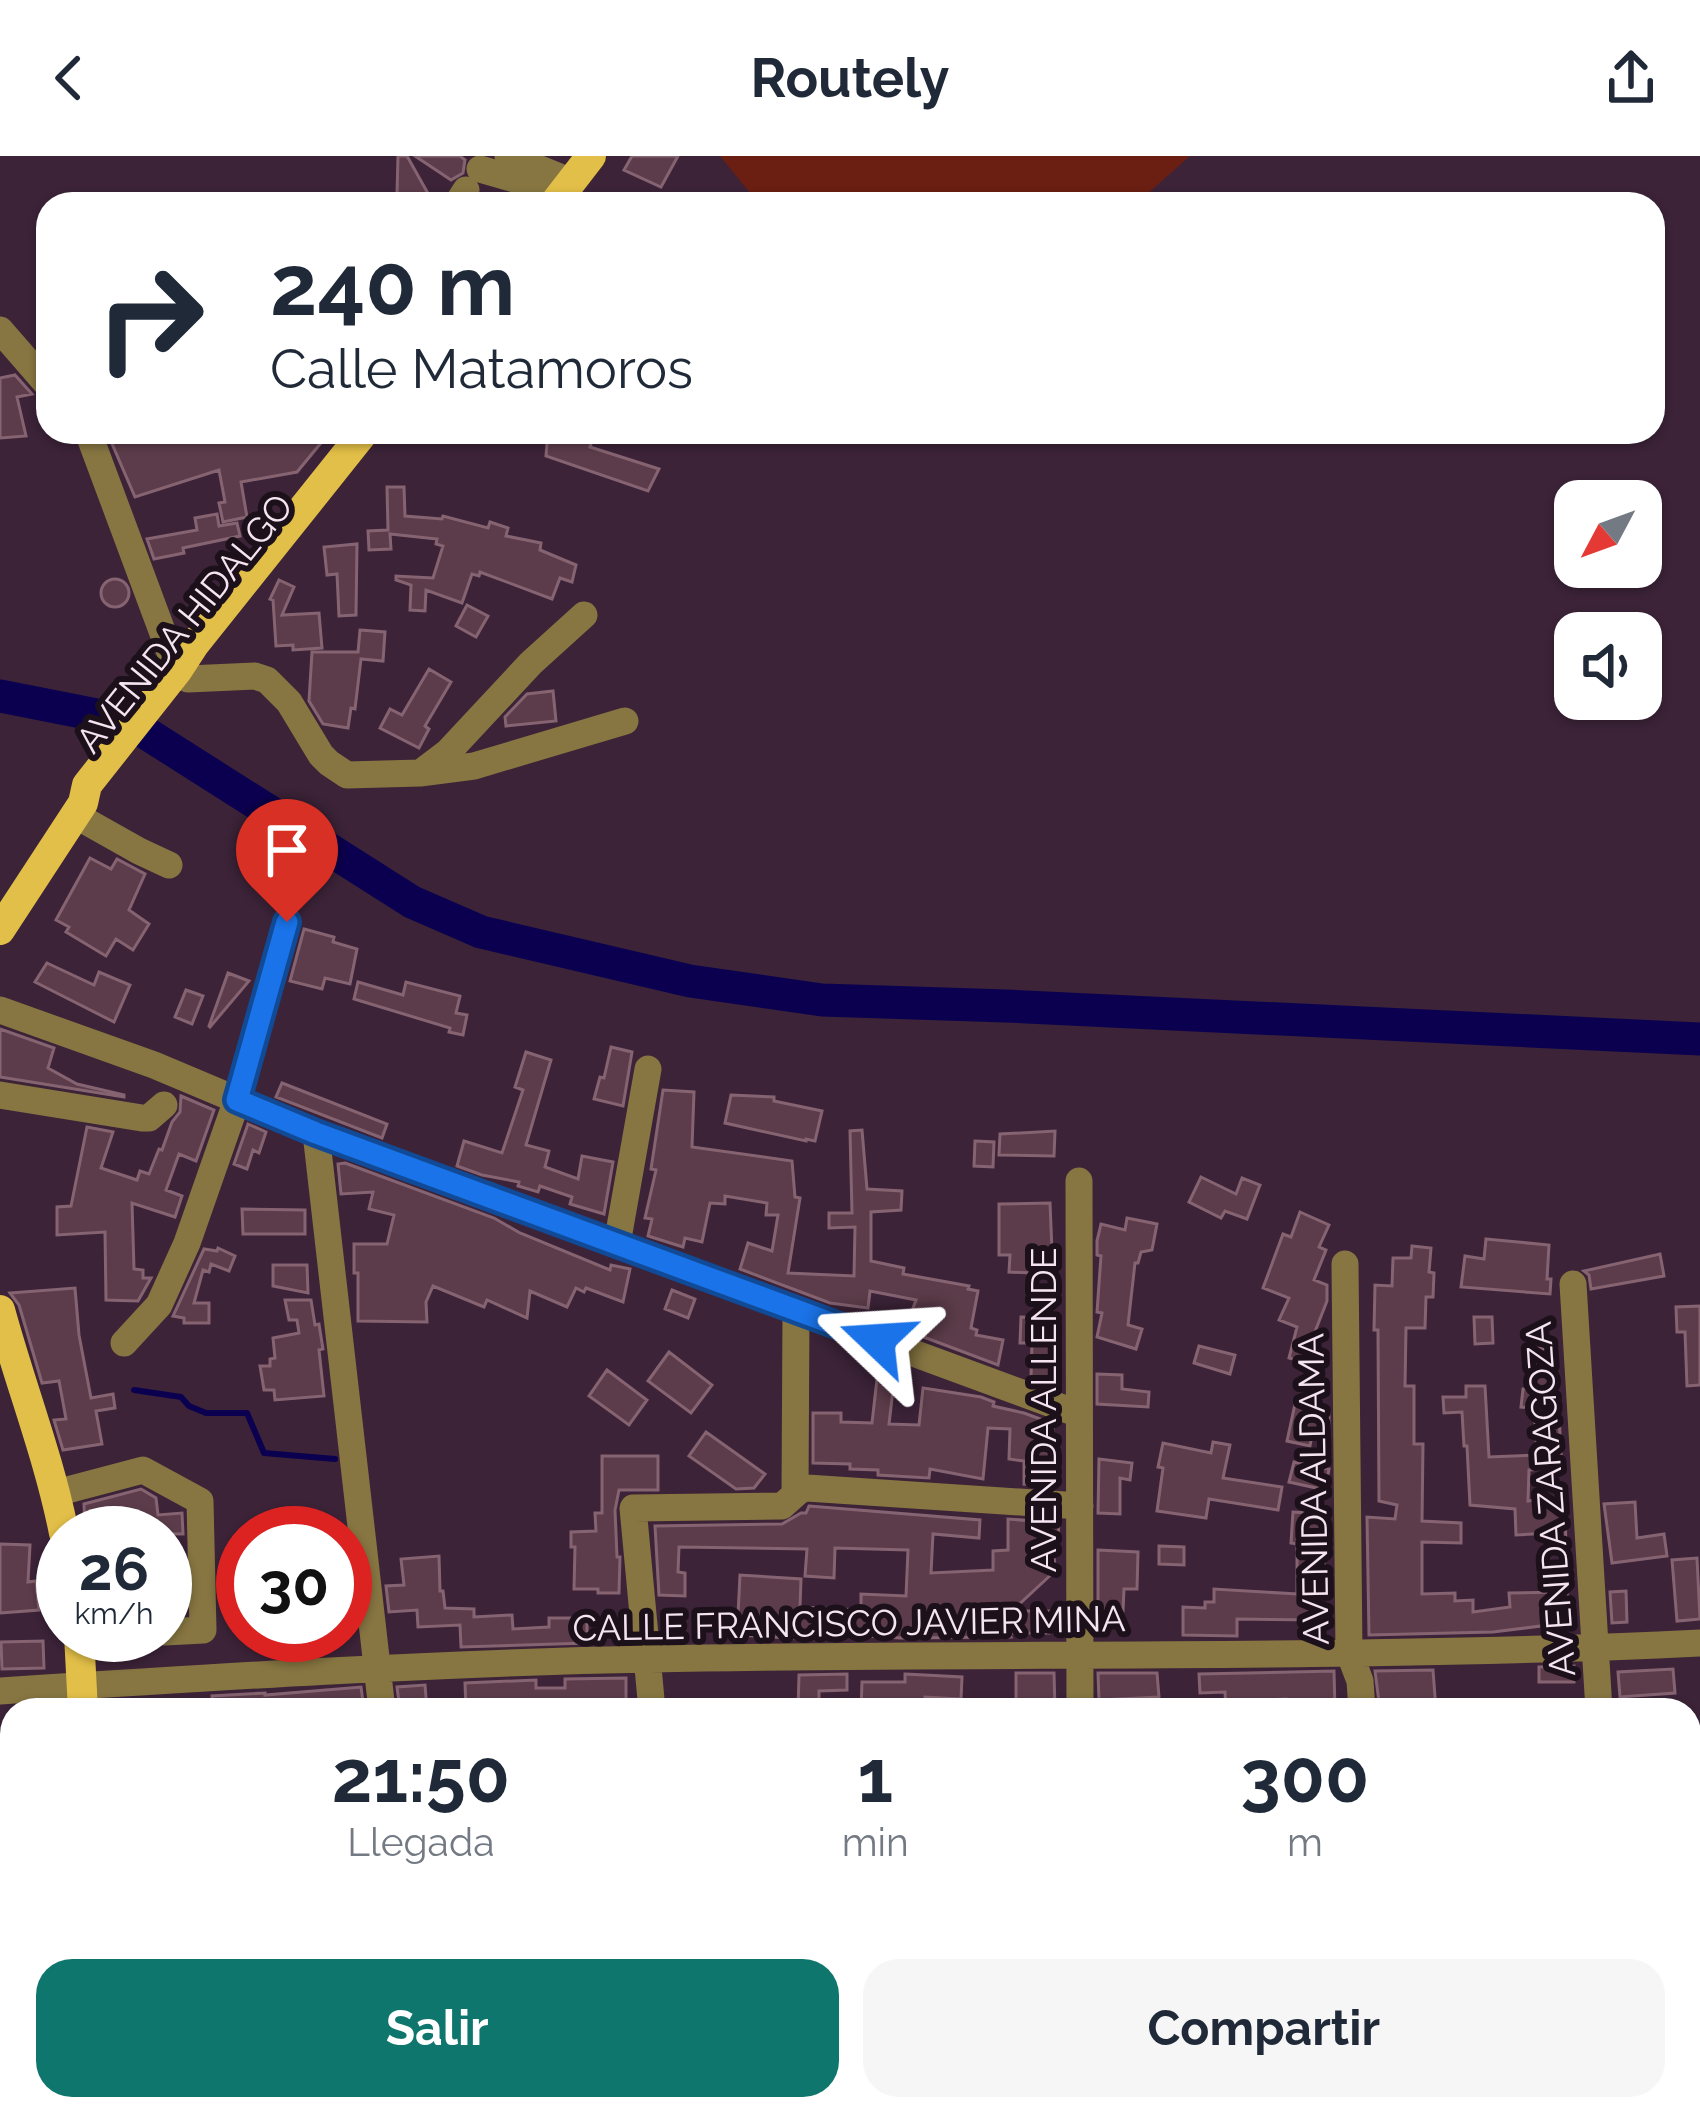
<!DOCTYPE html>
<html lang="es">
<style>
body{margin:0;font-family:Raleway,sans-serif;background:#f6f6f7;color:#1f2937;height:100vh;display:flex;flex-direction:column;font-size:45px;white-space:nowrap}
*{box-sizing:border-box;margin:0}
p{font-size:39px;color:#747a83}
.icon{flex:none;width:66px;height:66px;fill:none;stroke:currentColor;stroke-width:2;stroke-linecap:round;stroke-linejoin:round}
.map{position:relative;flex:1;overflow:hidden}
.sheet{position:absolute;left:0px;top:1542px;width:1701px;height:423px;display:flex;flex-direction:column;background:#fff;border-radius:36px 36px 0 0;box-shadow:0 3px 9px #0004}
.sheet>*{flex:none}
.banner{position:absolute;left:36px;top:36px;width:1629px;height:252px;border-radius:36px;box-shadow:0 3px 9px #0004;background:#fff;color:#1f2937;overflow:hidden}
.needle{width:78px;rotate:229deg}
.buttons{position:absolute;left:1554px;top:324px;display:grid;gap:24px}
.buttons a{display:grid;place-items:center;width:108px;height:108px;border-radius:24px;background:#fff;box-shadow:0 3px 9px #0004;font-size:60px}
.speed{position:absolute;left:36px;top:1350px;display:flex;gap:24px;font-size:60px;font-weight:700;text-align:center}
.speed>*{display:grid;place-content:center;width:156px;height:156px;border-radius:50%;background:#fff;box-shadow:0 3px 9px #0004;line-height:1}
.speed small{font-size:30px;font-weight:400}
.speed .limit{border:18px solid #d22;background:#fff;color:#111}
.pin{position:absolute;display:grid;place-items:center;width:102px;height:102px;color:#fff;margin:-123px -51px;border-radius:50% 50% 50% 0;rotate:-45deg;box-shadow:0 0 12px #0007}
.pin .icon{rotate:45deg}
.me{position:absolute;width:132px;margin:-66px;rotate:290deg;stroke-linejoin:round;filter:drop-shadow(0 0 9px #0008)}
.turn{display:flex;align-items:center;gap:42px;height:252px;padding:0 36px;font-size:54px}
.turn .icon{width:156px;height:156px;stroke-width:2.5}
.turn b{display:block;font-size:84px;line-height:102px}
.eta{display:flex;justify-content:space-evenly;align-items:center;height:204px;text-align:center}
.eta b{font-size:72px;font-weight:700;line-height:84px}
.cta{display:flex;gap:24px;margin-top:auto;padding:24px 36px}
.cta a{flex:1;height:138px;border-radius:36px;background:#0f766e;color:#fff;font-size:48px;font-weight:700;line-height:138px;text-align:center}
.cta a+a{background:#f6f6f7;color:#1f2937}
header{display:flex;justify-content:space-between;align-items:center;height:156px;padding:0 36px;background:#fff;font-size:54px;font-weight:700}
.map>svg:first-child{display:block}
</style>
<header><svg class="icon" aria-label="back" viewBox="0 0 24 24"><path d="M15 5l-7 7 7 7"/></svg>Routely<svg class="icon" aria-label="share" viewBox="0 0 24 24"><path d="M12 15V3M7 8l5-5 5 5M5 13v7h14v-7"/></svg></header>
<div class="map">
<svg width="1700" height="1964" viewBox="0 0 1700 1964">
<rect width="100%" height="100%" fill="#3c2338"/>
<path fill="#6b1f12" d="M720 0H1190L1136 48H759Z"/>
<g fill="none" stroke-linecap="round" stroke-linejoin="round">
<path stroke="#0b0050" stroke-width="6" d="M134 1234 181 1241 189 1250 206 1257H247L264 1297 335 1303"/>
<path stroke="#0b0050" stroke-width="33" d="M0 540 127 565 412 746 481 776 690 825 822 844 1006 850 1700 883"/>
</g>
<path fill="#5c3c4a" stroke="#866371" stroke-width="3" d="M398 0H407L430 41 397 38Z
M415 0H460L465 4 463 17 451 24Z
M632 0H678L661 31 624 14Z
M15 219 32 238 17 241 26 280 0 282V222Z
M126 276H330L297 316 241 326 247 361 223 366 219 347 225 346 219 314 135 341 110 283Z
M548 276H595L590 291 659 313 648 335 546 300Z
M387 331H404L405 360 442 363 443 360 488 372 490 366 508 372 506 380 541 387 540 394 576 409 572 426 560 422 552 443 480 416 479 420 472 418 462 447 426 434 425 455 410 454 411 429 396 424V420L433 422 443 390 436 388 437 383 390 378 391 393 369 394 368 375 388 374Z
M217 358 219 370 237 367 240 380 183 392 184 397 154 403 147 383 197 374 195 362Z
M357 388 356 459 339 460 337 418 327 419 324 391Z
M101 437a14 14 0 1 1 28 0a14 14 0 1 1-28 0Z
M279 424 294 431 282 459 319 457 322 492 293 494V489L276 490 273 444 270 443Z
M467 449 488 460 476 481 456 470Z
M360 474 385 476 383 505 361 503 355 553 351 552 348 572 323 568 309 545 312 496H358Z
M429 513 451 526 425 570 429 573 419 592 380 572 390 553 402 559Z
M553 535 556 565 506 570 505 561 527 538Z
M90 702 111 713 117 703 145 718 129 754 149 768 133 794 116 783 106 800 66 776 69 771 56 764Z
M304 773 334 781 333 786 357 793 350 828 325 822 322 833 290 825Z
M47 807 94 829 99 816 130 829 114 866 35 826Z
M228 817 249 825 210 871 209 870Z
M358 826 403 839 406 826 460 840 456 857 467 859 463 879 449 876 450 872 354 843Z
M186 834 203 840 192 868 175 861Z
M0 873 54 892 48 912 77 928 124 939V941L0 921Z
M611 891 632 896 623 950 594 943 600 921 604 922Z
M526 896 551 904 526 989 549 995 545 1011 578 1023 582 1000 613 1006 604 1058 570 1048 572 1041 540 1030 538 1036 518 1030 519 1026 482 1019 457 1010 464 985 502 997 523 934 515 931Z
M282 927 387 968 382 982 276 941Z
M663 934 694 936 692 991 792 1005 795 1041 800 1042 788 1117 854 1120 855 1071 829 1072V1057H852L850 975 862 974 867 1033 902 1035 901 1054 871 1056V1105L904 1112 903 1118 969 1130 968 1133 978 1135 971 1172 977 1174 976 1179 1003 1184 998 1209 905 1174 916 1144 870 1135 868 1152 830 1147 740 1113 748 1087 772 1095 778 1059H766L767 1047 725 1040V1048L710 1047 702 1086 685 1082 683 1091 648 1080 652 1063 645 1062 656 1014 651 1013Z
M731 939 774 941V945L822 955 815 985 806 983V985L725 967Z
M181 940 214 954 196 1005 179 998 166 1034 182 1040 175 1061 132 1047 134 1113 143 1114V1122H151L138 1145 106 1144 105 1076 57 1079V1051L71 1050 87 971 113 976 101 1012 137 1024 140 1015 149 1018 159 993 162 994 172 966 180 956Z
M248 968 266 976 259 997 253 994 247 1013 234 1008Z
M1055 975 1054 1000 999 999 1000 978Z
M975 985 994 986 993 1011 974 1010Z
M345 1007 494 1062 520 1077 610 1114 611 1109 630 1113 623 1146 586 1132 584 1136 576 1132 567 1151 530 1135 527 1162 487 1144 484 1151 433 1130 426 1146 427 1166 358 1165V1117H354V1088H387L394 1059 369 1053 373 1036 341 1038 338 1008Z
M1201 1021 1236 1038 1242 1022 1260 1029 1247 1063 1225 1055 1221 1062 1189 1046Z
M1050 1047 1053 1118 1009 1116 1010 1099H999V1048Z
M242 1053 305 1054V1078H243Z
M1300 1056 1329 1069 1319 1091 1326 1094 1314 1124 1327 1129V1145L1309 1191 1311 1192 1307 1207 1289 1202 1297 1171 1279 1164 1289 1142 1263 1132 1283 1078 1291 1081Z
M1127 1062 1157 1068 1152 1094 1141 1096 1138 1107H1135L1128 1169 1142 1173 1136 1193 1097 1181 1102 1157 1097 1156 1101 1100 1097 1099V1085L1101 1068 1125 1074Z
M1486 1083 1549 1089 1547 1123H1551L1550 1138 1461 1131 1465 1100 1484 1103Z
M1412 1090 1431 1092 1429 1116 1434 1117 1433 1141H1426L1425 1172H1406L1405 1230H1414V1288H1423L1422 1365 1461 1367V1387L1422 1386V1438L1455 1437V1445L1473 1444V1456L1510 1451 1509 1437 1567 1436 1568 1446H1571L1574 1472 1558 1473 1557 1468 1493 1476 1369 1479 1367 1361 1395 1363 1397 1349 1379 1345 1378 1174H1374L1375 1129 1392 1130 1393 1102H1411Z
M218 1092 235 1100 229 1115 211 1108 209 1116 203 1114 194 1147H209V1167H184V1162L173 1160 204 1093 217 1095Z
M1660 1098 1664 1120 1591 1133 1589 1119 1584 1115Z
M273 1109H307L308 1137 273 1130Z
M75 1132 79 1179 91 1242 113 1238 115 1252 96 1255 102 1288 63 1294 54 1264 66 1263 59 1225 42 1227 19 1149 10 1137Z
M672 1134 695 1143 688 1162 665 1153Z
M285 1144H311L315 1169 319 1168 322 1187 323 1193 319 1194 324 1240 275 1244 274 1234H264L260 1210H270V1203L275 1202 273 1182 299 1177 297 1164H289Z
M1700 1150V1229L1687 1230 1685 1176H1677L1676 1151Z
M1021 1161 1053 1162 1052 1222 1031 1221 1032 1187H1020Z
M1474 1161H1492L1493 1187 1475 1188Z
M1199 1190 1235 1199 1230 1218 1194 1207Z
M1532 1192 1553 1193 1548 1261 1559 1260 1562 1312 1529 1314 1528 1345 1536 1344V1351H1565L1566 1392H1551L1550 1377 1516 1379 1515 1353 1470 1349 1467 1290H1464L1462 1256 1444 1257 1443 1241H1466V1230H1485L1489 1301 1537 1299 1534 1252 1521 1251 1523 1233H1531Z
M669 1196 712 1229 691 1257 648 1225Z
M607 1214 647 1244 629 1269 589 1240Z
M1097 1218 1122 1219V1233L1149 1236 1148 1251 1097 1248Z
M877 1223 894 1225 889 1268 919 1269 923 1232 981 1241 994 1246 993 1250 1024 1257 1054 1268 1048 1296H1056L1055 1330 1024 1328V1305L1009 1303 1010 1273 988 1272 983 1323 930 1313 929 1322 878 1319V1314L850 1313V1308L813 1307V1257H841V1266L872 1267Z
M1295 1248 1329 1256V1283L1312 1279 1310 1290 1287 1285Z
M706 1276 765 1318 754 1332 736 1333 689 1300Z
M1213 1286 1230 1289 1223 1322 1282 1331 1278 1354 1209 1343 1206 1362 1157 1355 1163 1312 1158 1311 1163 1287 1211 1297Z
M602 1300H658V1334H619L615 1354 617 1401H620L619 1437H598V1433H574L575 1391H571V1376L596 1375 595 1357H602Z
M1099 1303 1132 1307 1130 1324 1120 1322V1358L1098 1357Z
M1294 1306 1329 1313 1325 1334 1289 1326Z
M141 1333 156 1342 158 1359 182 1357 183 1378 85 1377 84 1348Z
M1635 1346 1637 1382 1664 1378 1667 1400 1612 1407 1604 1348Z
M809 1350 980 1364 979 1382 933 1378 931 1417 993 1414V1395L1008 1394V1363L1059 1367 1058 1381H1053L1055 1415 1012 1455H1049V1477H1010L1011 1481 901 1482 832 1478V1482L809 1483 737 1479 740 1419 801 1423 800 1451 861 1454V1438L906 1440 908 1394 835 1392 834 1422 805 1420 807 1393 679 1391 678 1416 685 1417V1440L659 1439 655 1370 782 1368 801 1357H806Z
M1293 1356 1327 1358 1321 1464 1237 1463V1480L1183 1479V1451L1205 1452V1446H1214V1433L1297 1438V1388L1291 1387Z
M0 1388 30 1389 28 1426 36 1425 39 1454 0 1457Z
M1159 1390 1184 1391V1409L1159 1408Z
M1098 1394 1138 1396 1137 1433H1124L1123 1455 1098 1454Z
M439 1400 440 1435H443L445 1452 474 1453V1461L512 1459 513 1473 549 1471V1462H587V1487L461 1491 460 1469 418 1471 417 1454 389 1456 386 1430 404 1429 401 1403Z
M1697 1402 1700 1463 1677 1465 1672 1404Z
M1626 1435 1627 1466 1612 1467 1610 1436Z
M43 1485 44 1512 2 1513 1 1486Z
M1574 1510V1526H1539V1511Z
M1673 1513 1675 1537 1620 1541 1618 1516Z
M1433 1514 1436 1554H1380L1375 1515Z
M1334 1515 1335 1554H1286V1543L1242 1545 1243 1554H1226L1225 1536 1200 1537 1199 1518Z
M1016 1517H1054L1055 1554H1016Z
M1098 1517H1157L1159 1541 1099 1544Z
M847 1518V1534L819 1535V1554H798L799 1519Z
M905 1518 962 1521 961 1543 925 1541 924 1554H861L862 1526H905Z
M626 1522V1554H466L465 1527 536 1524V1532H565V1523Z
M425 1529 427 1554H400L397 1531Z
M361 1531 364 1554H213L212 1540 265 1537V1539Z"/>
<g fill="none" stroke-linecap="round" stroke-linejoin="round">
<path stroke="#877642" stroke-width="27" d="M508 0 572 26
M480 13 528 27 556 46
M457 48 466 34
M0 174 48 229
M88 276 177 515 188 523 255 520 267 524 289 546 321 599 329 607 347 619 420 617 474 610 625 565
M423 615 448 596 531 507 584 459
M75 659 139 695 169 709
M0 854 154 909 316 977 1079 1258
M0 939 142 962H149L164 949
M316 977 382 1554
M1079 1025 1080 1554
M617 1088 648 913
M1345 1108 1349 1496 1360 1525 1362 1554
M1573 1128 1599 1554
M124 1187 159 1149 187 1087 237 944 287 766
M56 1337 143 1314 200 1345 203 1474 165 1476
M795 1338 796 1154
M79 1481 111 1479
M0 1535C216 1521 434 1507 651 1503 1000 1496 1350 1504 1700 1487
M652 1554 633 1352 782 1350 800 1334 807 1332 1080 1350
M1689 1825H1700
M0 1880H12
M426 1953 427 1964
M674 1953 675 1964
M1380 1953V1964
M1614 1953 1615 1964
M916 1963V1953
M1079 1964V1953"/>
<path stroke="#e2bf48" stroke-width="30" d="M554 48 591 0
M0 774 83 647 87 629 177 515 194 489 364 276
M0 1154C20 1228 49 1301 64 1377
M79 1479 83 1554
M99 1953 100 1964"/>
</g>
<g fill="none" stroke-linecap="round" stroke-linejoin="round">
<g stroke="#114b97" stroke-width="30">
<path id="route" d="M287 766 237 944 316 977 877 1184"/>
</g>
<use href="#route" stroke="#1a73e8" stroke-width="21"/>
</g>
<g text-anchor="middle" stroke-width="12" stroke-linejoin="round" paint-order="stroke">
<g font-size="36" fill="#f5e4f1" stroke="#1c111a">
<text transform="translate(184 467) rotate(-51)" y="13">AVENIDA HIDALGO</text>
<text transform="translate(1043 1254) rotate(-90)" y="13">AVENIDA ALLENDE</text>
<text transform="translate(1313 1333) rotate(-91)" y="13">AVENIDA ALDAMA</text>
<text transform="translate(1550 1343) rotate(-94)" y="13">AVENIDA ZARAGOZA</text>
<text transform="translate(849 1467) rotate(-1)" y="13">CALLE FRANCISCO JAVIER MINA</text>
</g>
</g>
</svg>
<div class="buttons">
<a><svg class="needle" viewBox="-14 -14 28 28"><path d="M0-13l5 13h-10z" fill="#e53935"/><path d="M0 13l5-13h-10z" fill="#747a83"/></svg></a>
<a><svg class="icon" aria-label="sound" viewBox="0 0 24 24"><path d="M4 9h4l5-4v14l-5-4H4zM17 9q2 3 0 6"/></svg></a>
</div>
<div class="speed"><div>26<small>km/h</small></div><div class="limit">30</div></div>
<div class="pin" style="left:287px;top:766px;background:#d93025"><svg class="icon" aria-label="arrive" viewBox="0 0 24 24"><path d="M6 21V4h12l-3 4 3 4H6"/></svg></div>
<svg class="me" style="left:877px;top:1184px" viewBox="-20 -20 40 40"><path d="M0-17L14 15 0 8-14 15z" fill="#1a73e8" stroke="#fff" stroke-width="4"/></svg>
<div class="banner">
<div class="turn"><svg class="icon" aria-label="right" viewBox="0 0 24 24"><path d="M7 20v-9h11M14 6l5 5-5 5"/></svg><div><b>240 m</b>Calle Matamoros</div></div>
</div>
<section class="sheet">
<div class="eta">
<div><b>21:50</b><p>Llegada</p></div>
<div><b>1</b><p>min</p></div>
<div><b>300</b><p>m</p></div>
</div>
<div class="cta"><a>Salir</a><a>Compartir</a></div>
</section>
</div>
